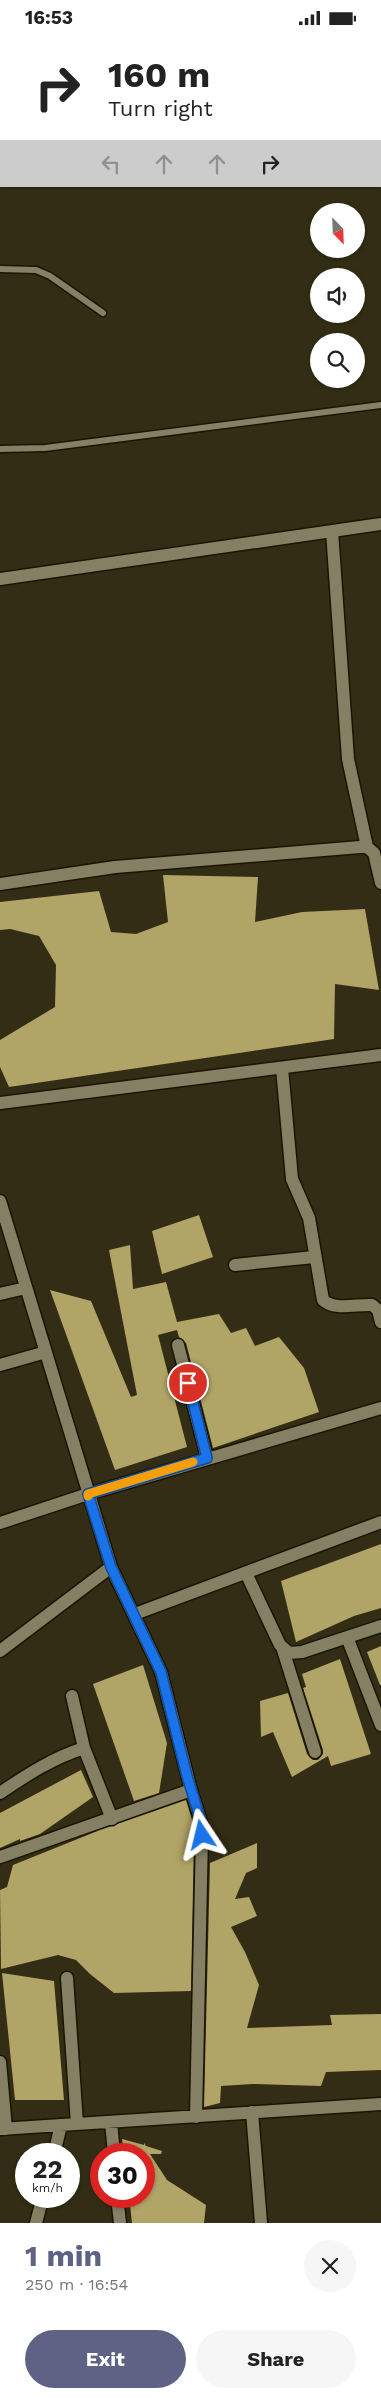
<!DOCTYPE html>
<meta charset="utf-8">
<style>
body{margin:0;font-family:"Work Sans",sans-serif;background:#f6f6f6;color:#222;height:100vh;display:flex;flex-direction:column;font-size:19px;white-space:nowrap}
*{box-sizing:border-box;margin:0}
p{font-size:16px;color:#767676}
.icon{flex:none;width:28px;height:28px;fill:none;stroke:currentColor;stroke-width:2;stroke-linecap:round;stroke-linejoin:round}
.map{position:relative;height:2188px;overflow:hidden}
.side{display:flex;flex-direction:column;background:#fff;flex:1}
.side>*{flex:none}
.guide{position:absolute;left:0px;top:0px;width:381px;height:152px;box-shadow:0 1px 4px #0004;background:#fff;color:#222;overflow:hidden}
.needle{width:32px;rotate:157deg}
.buttons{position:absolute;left:310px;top:168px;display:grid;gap:10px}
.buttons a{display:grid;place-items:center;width:55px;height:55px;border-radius:50%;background:#fff;box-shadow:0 1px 4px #0004;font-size:25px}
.speed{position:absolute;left:15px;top:2108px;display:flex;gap:10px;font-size:25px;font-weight:700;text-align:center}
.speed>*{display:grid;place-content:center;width:65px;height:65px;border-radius:50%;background:#fff;box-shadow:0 1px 4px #0004;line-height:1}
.speed small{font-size:12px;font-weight:400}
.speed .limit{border:8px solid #d22;background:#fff;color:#111}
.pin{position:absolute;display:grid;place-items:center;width:42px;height:42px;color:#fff;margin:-21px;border:2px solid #fff;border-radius:50%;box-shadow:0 1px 5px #0007}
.me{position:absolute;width:55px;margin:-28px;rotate:350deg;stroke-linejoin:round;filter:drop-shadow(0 0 4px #0008)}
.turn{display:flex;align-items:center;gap:18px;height:105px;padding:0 25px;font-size:22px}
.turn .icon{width:65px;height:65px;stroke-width:2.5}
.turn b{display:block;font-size:35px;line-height:42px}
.lanes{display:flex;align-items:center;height:48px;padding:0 25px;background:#0003;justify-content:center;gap:25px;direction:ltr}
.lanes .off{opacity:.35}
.round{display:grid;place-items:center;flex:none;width:52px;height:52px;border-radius:26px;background:#f6f6f6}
.summary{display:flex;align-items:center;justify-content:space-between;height:85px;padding:0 25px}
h1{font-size:30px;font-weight:700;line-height:38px;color:#5e6284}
.button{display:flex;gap:10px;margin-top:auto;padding:10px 25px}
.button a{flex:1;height:58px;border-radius:30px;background:#5e6284;color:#fff;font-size:20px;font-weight:700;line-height:58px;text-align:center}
.button a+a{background:#f6f6f6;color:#222}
.status{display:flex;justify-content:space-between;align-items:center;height:35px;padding:0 25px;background:#fff;direction:ltr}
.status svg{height:14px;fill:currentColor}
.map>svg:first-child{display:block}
</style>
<div class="status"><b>16:53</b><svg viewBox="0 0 49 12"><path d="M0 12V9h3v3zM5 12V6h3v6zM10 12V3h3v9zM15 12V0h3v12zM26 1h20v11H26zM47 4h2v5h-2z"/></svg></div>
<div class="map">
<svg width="381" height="2188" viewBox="0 0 381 2188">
<rect width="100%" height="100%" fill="#322d14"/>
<path fill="#b0a466" d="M163 840 258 842 255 887 302 877 365 874 379 955 335 949 334 1004 9 1052 0 1032V1005L55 972 56 930 39 901 10 894 0 895V867L99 856 111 897 136 899 168 887Z
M199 1180 213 1222 162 1239 152 1196Z
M130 1210 133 1254 166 1247 177 1287 219 1279 231 1298 246 1293 255 1311 279 1302 304 1333 319 1377 213 1413 186 1308 179 1302 177 1295 158 1300 187 1412 115 1435 50 1255 91 1266 131 1362 137 1360 109 1215Z
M381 1509V1573L354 1581 296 1607 281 1546Z
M381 1611V1650H380L367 1617Z
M340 1624 371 1719 331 1731 328 1721 292 1742 273 1697 261 1702 260 1666 288 1658 307 1719 313 1725H318L323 1719V1715L303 1653 306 1652 302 1639Z
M143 1630 167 1708 159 1758 134 1766 93 1649Z
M81 1735 93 1762 40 1799 20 1806V1804L0 1813V1778Z
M186 1765 192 1785 194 1800 191 1956 114 1958 90 1939 76 1925 58 1920 1 1934 0 1855 7 1852 13 1830 100 1795Z
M257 1808V1833L246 1838 235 1864 249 1862 257 1881 231 1892 245 1917 259 1950 247 1993 332 1990 330 1980 381 1979V2035L326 2037 321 2051 253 2049 221 2051 220 2068 204 2072 210 1828Z
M2 1938 54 1946 64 2065H15Z
M122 2104 144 2110V2108L146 2111 162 2116 161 2119H150L167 2145 206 2170 204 2188H132L129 2161H144V2119H124Z"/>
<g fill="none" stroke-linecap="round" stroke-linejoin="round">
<g stroke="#1a1500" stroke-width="9">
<path id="service" d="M0 234 36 235 50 241 103 278
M0 414 45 413 381 370"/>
</g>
<g stroke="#1a1500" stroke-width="15">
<path id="minor" d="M332 496 348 724 367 812
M0 544 381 489
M0 849 115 832 360 812H367L374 818 381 848
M282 1033 292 1144 309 1183 323 1265C335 1276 356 1269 372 1270L378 1275 381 1287
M0 1068 381 1020
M0 1166 111 1532 161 1637 191 1755 0 1822
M235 1230 314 1222
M0 1259 26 1253
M178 1310 207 1423
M0 1330 46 1317
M0 1488 88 1459 381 1373
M246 1538 280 1610 289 1618 302 1617 381 1591
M135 1579 381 1487
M347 1602 381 1690
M283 1615 315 1717
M0 1616 111 1532
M72 1661 84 1713
M191 1755 200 1783 202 1800 196 2082
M0 1758C28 1739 53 1723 84 1713L112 1784
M67 1943 77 2089
M0 2027 6 2094
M252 2077 261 2188
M111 2087 114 2119
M0 2094 381 2069
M54 2119 61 2090
M117 2161 120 2188
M36 2188 43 2161"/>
</g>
<use href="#service" stroke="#857f64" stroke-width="6"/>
<use href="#minor" stroke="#857f64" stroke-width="12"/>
</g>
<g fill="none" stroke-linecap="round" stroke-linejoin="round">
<g stroke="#114b97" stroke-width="12">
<path id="route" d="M188 1348 207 1423 88 1459 111 1532 161 1637 187 1741 200 1783 202 1800"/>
</g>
<use href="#route" stroke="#1a73e8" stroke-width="9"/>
<path stroke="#f59e0b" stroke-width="9" d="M88 1461V1459L193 1427"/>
</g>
</svg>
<div class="buttons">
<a><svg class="needle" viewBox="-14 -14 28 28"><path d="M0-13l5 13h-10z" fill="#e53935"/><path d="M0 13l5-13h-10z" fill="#767676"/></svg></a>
<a><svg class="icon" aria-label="sound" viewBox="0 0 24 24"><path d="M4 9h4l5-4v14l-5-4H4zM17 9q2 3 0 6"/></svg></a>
<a><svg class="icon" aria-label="search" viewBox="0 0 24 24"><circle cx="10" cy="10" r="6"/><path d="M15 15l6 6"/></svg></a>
</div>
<div class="speed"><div>22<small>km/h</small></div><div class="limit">30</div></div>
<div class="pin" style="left:188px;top:1348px;background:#d93025"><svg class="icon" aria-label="arrive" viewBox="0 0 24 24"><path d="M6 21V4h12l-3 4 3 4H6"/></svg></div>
<svg class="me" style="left:202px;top:1800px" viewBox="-20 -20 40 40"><path d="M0-17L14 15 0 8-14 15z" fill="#1a73e8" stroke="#fff" stroke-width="4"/></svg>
<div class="guide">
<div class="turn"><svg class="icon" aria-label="right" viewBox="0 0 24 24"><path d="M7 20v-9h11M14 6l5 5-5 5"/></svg><div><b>160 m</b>Turn right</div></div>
<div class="lanes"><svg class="icon off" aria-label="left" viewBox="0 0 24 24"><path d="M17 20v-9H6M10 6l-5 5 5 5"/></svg><svg class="icon off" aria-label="ahead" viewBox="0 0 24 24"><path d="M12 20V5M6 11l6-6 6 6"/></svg><svg class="icon off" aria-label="ahead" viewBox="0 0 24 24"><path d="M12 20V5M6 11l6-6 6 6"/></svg><svg class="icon" aria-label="right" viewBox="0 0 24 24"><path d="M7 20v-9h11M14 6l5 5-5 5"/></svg></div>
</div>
</div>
<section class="side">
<div class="summary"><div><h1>1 min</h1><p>250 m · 16:54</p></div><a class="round"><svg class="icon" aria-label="close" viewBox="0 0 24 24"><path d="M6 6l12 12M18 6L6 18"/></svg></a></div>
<div class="button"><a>Exit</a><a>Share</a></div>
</section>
